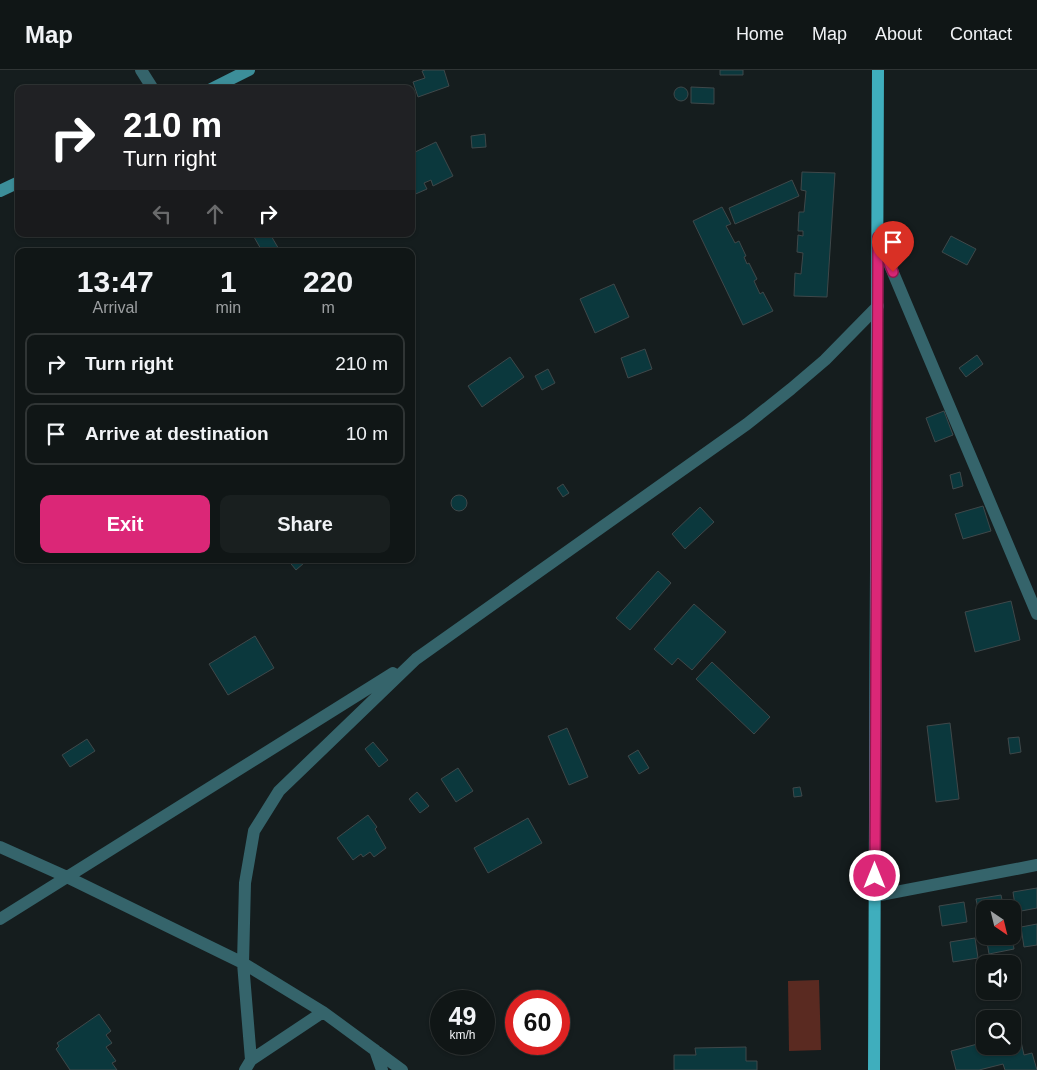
<!DOCTYPE html>
<style>
body{margin:0;font-family:Arial,sans-serif;background:#191f1f;color:#f1f3f6;height:100vh;display:flex;flex-direction:column;font-size:19px;white-space:nowrap}
*{box-sizing:border-box;margin:0}
p{font-size:16px;color:#9c9fa1}
.icon{flex:none;width:28px;height:28px;fill:none;stroke:currentColor;stroke-width:2;stroke-linecap:round;stroke-linejoin:round}
.map{position:relative;flex:1;overflow:hidden}
.details{position:absolute;left:15px;top:178px;width:400px;height:315px;display:flex;flex-direction:column;background:#101616;border-radius:10px;box-shadow:0 1px 4px #0004,0 0 0 1px #303535}
.details>*{flex:none}
.guide{position:absolute;left:15px;top:15px;width:400px;height:152px;border-radius:10px;box-shadow:0 1px 4px #0004,0 0 0 1px #303535;background:#202124;color:#fff;overflow:hidden}
.needle{width:32px;rotate:145deg}
.tools{position:absolute;left:976px;top:830px;display:grid;gap:10px}
.tools a{display:grid;place-items:center;width:45px;height:45px;border-radius:10px;background:#101616;box-shadow:0 1px 4px #0004,0 0 0 1px #303535;font-size:25px}
.speed{position:absolute;left:430px;top:920px;display:flex;gap:10px;font-size:25px;font-weight:700;text-align:center}
.speed>*{display:grid;place-content:center;width:65px;height:65px;border-radius:50%;background:#101616;box-shadow:0 1px 4px #0004,0 0 0 1px #303535;line-height:1}
.speed small{font-size:12px;font-weight:400}
.speed .limit{border:8px solid #d22;background:#fff;color:#111}
.pin{position:absolute;display:grid;place-items:center;width:42px;height:42px;color:#fff;margin:-51px -21px;border-radius:50% 50% 50% 0;rotate:-45deg;box-shadow:0 0 5px #0007}
.pin .icon{rotate:45deg}
.me{position:absolute;width:55px;margin:-28px;rotate:0deg;stroke-linejoin:round;filter:drop-shadow(0 0 4px #0008)}
.turn{display:flex;align-items:center;gap:18px;height:105px;padding:0 25px;font-size:22px}
.turn .icon{width:65px;height:65px;stroke-width:2.5}
.turn b{display:block;font-size:35px;line-height:42px}
.lanes{display:flex;align-items:center;height:48px;padding:0 25px;background:#0003;justify-content:center;gap:25px;direction:ltr}
.lanes .off{opacity:.35}
.eta{display:flex;justify-content:space-evenly;align-items:center;height:85px;text-align:center}
.eta b{font-size:30px;font-weight:700;line-height:35px}
.primary-button{display:flex;gap:10px;margin-top:auto;padding:10px 25px}
.primary-button a{flex:1;height:58px;border-radius:10px;background:#db2777;color:#fff;font-size:20px;font-weight:700;line-height:58px;text-align:center}
.primary-button a+a{background:#191f1f;color:#f1f3f6}
ul{padding:0;list-style:none}
li{display:flex;align-items:center;gap:15px;height:62px;margin:0 10px 8px;padding:0 15px;border:2px solid #303535;border-radius:10px}
li div{flex:1}
li b{display:block;font-size:19px}
li em{font-style:normal}
header{display:flex;align-items:center;gap:30px;box-sizing:border-box;height:70px;padding:0 25px;background:#101616;border-bottom:1px solid #303535}
header strong{font-size:24px}
nav{display:flex;gap:28px;margin-inline-start:auto;font-size:18px}
.map>svg:first-child{display:block}
</style>
<header>
<strong>Map</strong>
<nav><a>Home</a><a>Map</a><a>About</a><a>Contact</a></nav>
</header>
<div class="map">
<svg width="1037" height="1000" viewBox="0 0 1037 1000">
<rect width="100%" height="100%" fill="#151d1e"/>
<path fill="#5a2a21" d="M819 910 821 980 789 981 788 911Z"/>
<path fill="#0b383d" stroke="#3f484a" d="M425 0H444L449 16 418 27 413 12 425 8 422 1Z
M720 0H743V5H720Z
M674 24a7 7 0 1 1 14 0a7 7 0 1 1-14 0Z
M691 17 714 18V34L691 33Z
M485 64 486 77 472 78 471 66Z
M436 72 453 106 433 116 431 110 424 113 427 119 411 126V84Z
M802 102 835 103 827 227 794 226 795 203 801 204 803 183 797 182 798 165 803 166V161H798L799 142H804L806 121 801 120Z
M792 110 799 126 735 154 729 138Z
M722 137 731 154 726 156 735 173 739 171 746 186 744 187 747 194 749 193 757 209 754 211 760 224 763 222 773 241 743 255 693 151Z
M259 164H270L280 181H262L254 167Z
M951 166 976 179 967 195 942 182Z
M614 214 629 247 595 263 580 229Z
M645 279 652 299 628 308 621 288Z
M977 285 983 294 966 307 959 298Z
M510 287 524 307 482 337 468 316Z
M548 299 555 313 542 320 535 306Z
M944 341 953 365 935 372 926 348Z
M960 402 963 416 953 419 950 405Z
M563 414 569 423 563 427 557 418Z
M451 433a8 8 0 1 1 16 0a8 8 0 1 1-16 0Z
M983 436 991 461 963 469 955 444Z
M700 437 714 452 685 479 672 464Z
M287 489H300L304 493 296 500Z
M658 501 671 513 630 560 616 548Z
M1011 531 1020 570 975 582 965 542Z
M694 534 726 562 692 600 678 588 672 595 654 579Z
M255 566 274 598 228 625 209 594Z
M712 592 770 647 754 664 696 609Z
M950 653 959 729 936 732 927 656Z
M567 658 588 707 569 715 548 666Z
M1019 667 1021 682 1010 684 1008 668Z
M87 669 95 681 70 697 62 685Z
M373 672 388 690 379 697 365 679Z
M638 680 649 698 639 704 628 686Z
M458 698 473 721 456 732 441 709Z
M800 717 802 726 794 727 793 718Z
M417 722 429 736 420 743 409 729Z
M368 745 377 757 375 759 386 778 374 787 370 782 363 787 361 784 353 790 337 768Z
M528 748 542 773 488 803 474 778Z
M1037 818V838L1016 842 1013 822Z
M1001 825 1004 839H985V848L980 849 976 829Z
M964 832 967 852 942 856 939 836Z
M1037 854V875L1024 877 1021 857Z
M986 866H1012L1014 879 989 884Z
M975 868 978 888 953 892 950 872Z
M99 944 111 961 106 965 112 973 106 977 116 991 112 993 117 1000H70L56 979 59 976 57 973Z
M1020 967 1024 985 1032 983 1037 1000H1005L1003 994 979 1000H956L951 981 985 972V976H1012V968Z
M746 977V991H757V1000H674V985H696L695 978Z"/>
<g fill="none" stroke-linecap="round" stroke-linejoin="round">
<path stroke="#35646b" stroke-width="12" d="M141 0 153 19
M878 167 1037 544
M0 777 67 807 243 893 323 942 402 1000
M875 826 1037 795
M0 849 393 603
M375 980 382 1000
M251 990 243 893 245 813 254 761 279 721 416 589 747 354 791 319 825 290 878 236
M245 1000 251 990 323 942"/>
<path stroke="#3c8e99" stroke-width="12" d="M211 19 249 0
M0 121 19 112"/>
<path stroke="#3faebd" stroke-width="12" d="M874 1000 878 0"/>
</g>
<g fill="none" stroke-linecap="round" stroke-linejoin="round">
<g stroke="#8e194d" stroke-width="12">
<path id="route" d="M875 806 878 167 893 202"/>
</g>
<use href="#route" stroke="#db2777" stroke-width="9"/>
</g>
</svg>
<div class="tools">
<a><svg class="needle" viewBox="-14 -14 28 28"><path d="M0-13l5 13h-10z" fill="#e53935"/><path d="M0 13l5-13h-10z" fill="#9c9fa1"/></svg></a>
<a><svg class="icon" aria-label="sound" viewBox="0 0 24 24"><path d="M4 9h4l5-4v14l-5-4H4zM17 9q2 3 0 6"/></svg></a>
<a><svg class="icon" aria-label="search" viewBox="0 0 24 24"><circle cx="10" cy="10" r="6"/><path d="M15 15l6 6"/></svg></a>
</div>
<div class="speed"><div>49<small>km/h</small></div><div class="limit">60</div></div>
<div class="pin" style="left:893px;top:202px;background:#d93025"><svg class="icon" aria-label="arrive" viewBox="0 0 24 24"><path d="M6 21V4h12l-3 4 3 4H6"/></svg></div>
<svg class="me" style="left:875px;top:806px" viewBox="-20 -20 40 40"><circle r="17" fill="#db2777" stroke="#fff" stroke-width="3"/><path d="M0-11L8 9 0 5-8 9z" fill="#fff"/></svg>
<div class="guide">
<div class="turn"><svg class="icon" aria-label="right" viewBox="0 0 24 24"><path d="M7 20v-9h11M14 6l5 5-5 5"/></svg><div><b>210 m</b>Turn right</div></div>
<div class="lanes"><svg class="icon off" aria-label="left" viewBox="0 0 24 24"><path d="M17 20v-9H6M10 6l-5 5 5 5"/></svg><svg class="icon off" aria-label="ahead" viewBox="0 0 24 24"><path d="M12 20V5M6 11l6-6 6 6"/></svg><svg class="icon" aria-label="right" viewBox="0 0 24 24"><path d="M7 20v-9h11M14 6l5 5-5 5"/></svg></div>
</div>
<section class="details">
<div class="eta">
<div><b>13:47</b><p>Arrival</p></div>
<div><b>1</b><p>min</p></div>
<div><b>220</b><p>m</p></div>
</div>
<ul>
<li><svg class="icon" aria-label="right" viewBox="0 0 24 24"><path d="M7 20v-9h11M14 6l5 5-5 5"/></svg><div><b>Turn right</b></div><em>210 m</em></li>
<li><svg class="icon" aria-label="arrive" viewBox="0 0 24 24"><path d="M6 21V4h12l-3 4 3 4H6"/></svg><div><b>Arrive at destination</b></div><em>10 m</em></li>
</ul>
<div class="primary-button"><a>Exit</a><a>Share</a></div>
</section>
</div>
